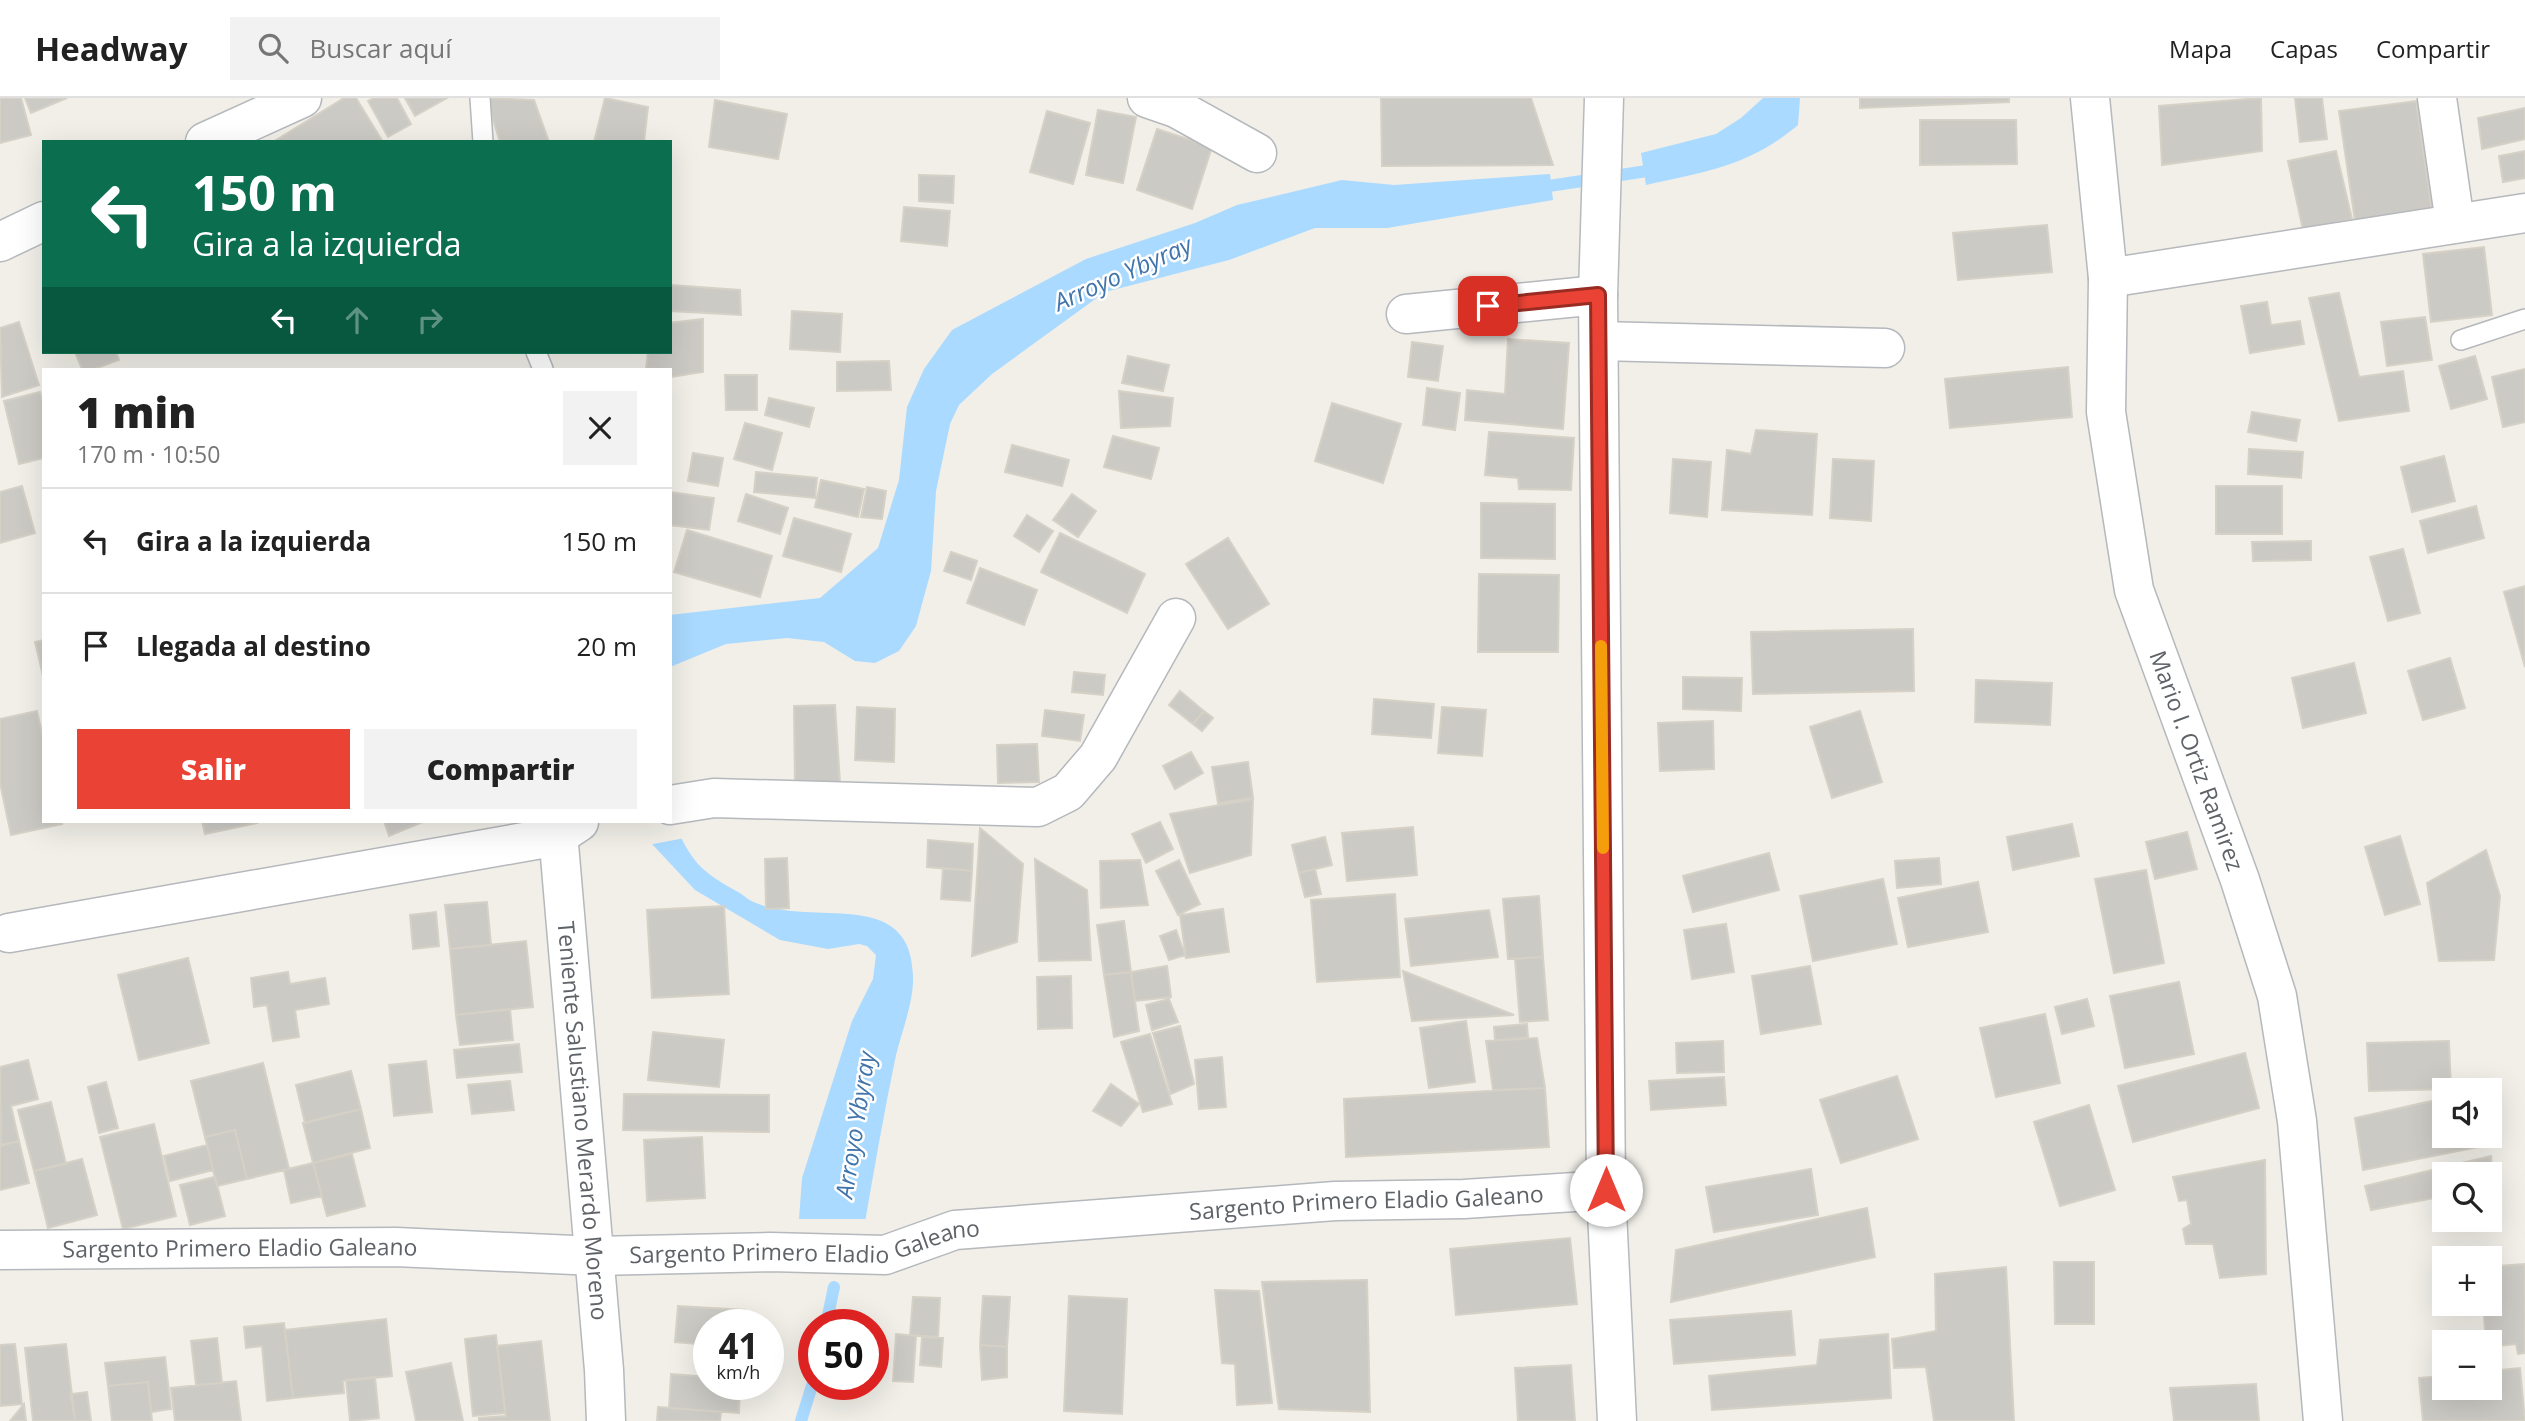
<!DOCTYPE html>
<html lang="es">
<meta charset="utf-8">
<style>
body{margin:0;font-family:"Open Sans",sans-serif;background:#f2f2f2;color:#222;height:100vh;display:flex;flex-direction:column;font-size:26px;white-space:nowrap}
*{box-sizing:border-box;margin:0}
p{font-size:23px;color:#767676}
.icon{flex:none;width:38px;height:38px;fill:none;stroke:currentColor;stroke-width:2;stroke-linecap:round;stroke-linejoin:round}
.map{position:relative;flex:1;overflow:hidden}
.details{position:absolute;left:42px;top:270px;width:630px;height:455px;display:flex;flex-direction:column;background:#fff;border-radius:0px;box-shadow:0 7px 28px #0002}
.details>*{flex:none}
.guide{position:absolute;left:42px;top:42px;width:630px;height:214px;border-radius:0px;box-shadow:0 7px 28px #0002;background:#0b6e4f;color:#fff;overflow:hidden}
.fabs{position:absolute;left:2432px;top:980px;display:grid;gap:14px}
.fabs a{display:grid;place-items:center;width:70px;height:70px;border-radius:0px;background:#fff;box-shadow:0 7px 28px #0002;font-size:35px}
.speed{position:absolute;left:693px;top:1211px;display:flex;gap:14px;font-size:35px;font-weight:700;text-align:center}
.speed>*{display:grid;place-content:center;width:91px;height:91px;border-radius:50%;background:#fff;box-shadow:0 7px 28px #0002;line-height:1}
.speed small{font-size:18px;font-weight:400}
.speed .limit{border:10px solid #d22;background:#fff;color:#111}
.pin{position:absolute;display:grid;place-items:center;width:60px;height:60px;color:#fff;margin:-30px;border-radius:14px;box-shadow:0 4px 10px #0006}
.me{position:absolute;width:77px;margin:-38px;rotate:0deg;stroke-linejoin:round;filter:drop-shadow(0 0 5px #0008)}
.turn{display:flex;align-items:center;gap:24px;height:147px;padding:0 35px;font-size:32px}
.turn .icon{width:91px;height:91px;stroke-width:2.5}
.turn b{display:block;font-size:49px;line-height:60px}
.lanes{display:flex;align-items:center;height:66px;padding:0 35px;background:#0003;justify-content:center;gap:35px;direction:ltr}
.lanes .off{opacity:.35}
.round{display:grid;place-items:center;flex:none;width:74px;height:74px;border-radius:0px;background:#f2f2f2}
.summary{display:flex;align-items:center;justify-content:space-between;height:119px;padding:0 35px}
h1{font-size:42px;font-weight:800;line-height:52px}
.primary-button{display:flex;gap:14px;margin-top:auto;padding:14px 35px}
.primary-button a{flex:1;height:80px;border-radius:0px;background:#ea4335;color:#fff;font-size:28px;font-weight:800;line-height:80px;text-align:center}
.primary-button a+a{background:#f2f2f2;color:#222}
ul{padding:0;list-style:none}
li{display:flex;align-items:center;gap:21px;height:105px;padding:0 35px;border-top:2px solid #e0e0e0}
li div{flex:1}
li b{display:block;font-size:26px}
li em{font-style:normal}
header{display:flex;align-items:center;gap:42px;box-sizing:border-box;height:98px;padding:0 35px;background:#fff;border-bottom:2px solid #e0e0e0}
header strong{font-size:33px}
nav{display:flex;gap:38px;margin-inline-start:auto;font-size:24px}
.search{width:490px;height:63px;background:#f2f2f2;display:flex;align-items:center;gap:18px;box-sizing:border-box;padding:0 24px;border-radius:0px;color:#767676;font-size:26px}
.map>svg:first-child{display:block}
</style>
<header>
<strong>Headway</strong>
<div class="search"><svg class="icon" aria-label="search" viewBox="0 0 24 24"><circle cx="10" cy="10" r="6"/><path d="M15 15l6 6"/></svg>Buscar aquí</div>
<nav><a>Mapa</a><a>Capas</a><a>Compartir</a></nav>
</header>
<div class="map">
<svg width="2525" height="1323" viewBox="0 0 2525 1323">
<rect width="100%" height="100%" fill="#f1efe8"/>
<path fill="#aadaff" d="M1763 0H1800L1798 27C1748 69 1707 73 1646 87L1641 55 1716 36 1741 20Z
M1550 76 1553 102 1387 130H1315L1229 162 1105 194 992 276 959 307 950 326 936 393 931 473 916 528 899 553 875 565 855 563 824 544 787 540 726 546 670 569V517L820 500 878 450 899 382 907 309 924 271 952 232 1086 161 1195 125 1237 107 1342 82 1394 87Z
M674 726C694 766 699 772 738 794 744 797 749 803 756 805 815 829 911 788 913 878 914 903 902 933 896 957 884 1014 874 1072 864 1130L798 1135 802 1080 852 923 873 881 876 857 867 848 859 846 828 851 780 842 695 792 652 746Z"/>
<path fill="#f1efe8" d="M675 723 685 740 648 747 641 737 643 732Z
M796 1121H869L865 1134 798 1138 795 1135Z"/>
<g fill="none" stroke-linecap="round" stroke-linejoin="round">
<path stroke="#aadaff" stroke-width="12" d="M1536 90 1660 71
M826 1227 834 1189
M801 1323 814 1281"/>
</g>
<path fill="#cccac5" stroke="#d6d1c6" stroke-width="2" d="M0 0H21L31 37 0 45Z
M25 0H67L31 15Z
M344 0H356L383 44H273Z
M374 0H397L411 26 388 39 368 3Z
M405 0H447L415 18Z
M486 0 534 2 549 44H500Z
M605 0 648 9 644 44H594Z
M1381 0H1531L1553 67 1382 68Z
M1860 0H2009V4L1860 10Z
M2261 0 2262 53 2162 67 2159 8Z
M2295 0H2322L2327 41 2300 44Z
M715 2 787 16 778 61 709 49Z
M2416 3 2432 113 2355 123 2339 13Z
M2525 10V41L2482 51 2478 20Z
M1098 12 1136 19 1123 85 1086 77Z
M1047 13 1090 25 1073 86 1030 74Z
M1920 22H2016L2017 66 1920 67Z
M1157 31 1212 49 1192 111 1137 92Z
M2336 53 2352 121 2303 132 2288 63Z
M2525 53V80L2503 84 2499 58Z
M919 77 954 78 953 105 919 103Z
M904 109 950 113 947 148 901 143Z
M2047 127 2052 174 1958 182 1953 135Z
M2484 149 2492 217 2431 224 2423 156Z
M670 187 740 192 741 217 670 213Z
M2339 195 2359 279 2403 273 2409 313 2339 323 2309 200Z
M2267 204 2271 227 2300 223 2304 246 2250 255 2241 208Z
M792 213 842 216 840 254 790 251Z
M2425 219 2432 262 2387 268 2381 224Z
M703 221V274L670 279V271H646L648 254H670V225Z
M19 224 39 287 2 299 0 230Z
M1508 241 1569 245 1563 331 1465 322 1467 292 1505 296Z
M1412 244 1443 248 1438 283 1408 279Z
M75 254H116L119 262 94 271H82Z
M1128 258 1169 267 1163 293 1122 285Z
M2475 258 2487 301 2451 311 2439 268Z
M889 263 891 292 837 293V264Z
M2068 269 2072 319 1950 330 1945 281Z
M2525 271V324L2503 329 2492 279Z
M725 277H757V312H726Z
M1427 290 1460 295 1455 332 1423 327Z
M1119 293 1173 300 1170 328 1121 330Z
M40 294 44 309V360L19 366 4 303Z
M769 300 814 310 809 329 765 317Z
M1332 305 1401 326 1383 385 1315 363Z
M2252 314 2300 322 2296 343 2248 334Z
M745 325 782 335 772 372 734 361Z
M1756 332 1817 336 1812 417 1722 412 1727 352 1751 356Z
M1489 334 1574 340 1571 392 1519 391 1518 380 1485 377Z
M1113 338 1159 350 1151 381 1104 369Z
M1012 347 1069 362 1062 388 1005 374Z
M2249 351 2303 354 2301 380 2248 376Z
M693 355 723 360 718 388 688 383Z
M2444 358 2455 403 2412 414 2401 369Z
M1673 361 1711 364 1707 419 1670 415Z
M1833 361 1874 363 1871 423 1830 420Z
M756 374 817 380 815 400 754 394Z
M821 382 864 391 858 419 815 409Z
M22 388 35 435 0 445V394Z
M2216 388H2282V436H2216Z
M867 389 886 393 882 421 861 419Z
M670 394 714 400 709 432 670 427Z
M746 396 788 410 780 436 738 423Z
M1072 396 1096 413 1078 439 1053 422Z
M1481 405 1555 406V461L1481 460Z
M2476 408 2484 440 2428 455 2420 423Z
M1027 417 1053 433 1039 454 1014 438Z
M794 420 851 436 841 474 783 458Z
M687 432 772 458 760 499 674 474Z
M1060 435 1145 476 1127 515 1041 474Z
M1228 440 1269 506 1228 531 1186 466Z
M2311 443V462L2253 463 2252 444Z
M2403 451 2420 515 2388 523 2370 459Z
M951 454 977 463 971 482 944 473Z
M980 470 1037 492 1024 527 967 505Z
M1479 476 1559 477 1558 554H1478Z
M2525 488V569L2504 494Z
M1913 531 1914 593 1753 596 1751 534Z
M44 542V582L35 544Z
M2450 560 2465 610 2423 622 2408 573Z
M2354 565 2366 615 2303 630 2292 580Z
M1074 574 1105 577 1103 597 1072 594Z
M1683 579 1742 580 1741 613 1683 611Z
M1976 582 2052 585 2050 627 1975 624Z
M1180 593 1204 613 1193 626 1169 607Z
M1374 601 1434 606 1431 640 1372 636Z
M835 607 840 685 795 688 794 608Z
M857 609 895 611 894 664 855 662Z
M1442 609 1486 612 1482 658 1438 655Z
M1045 612 1084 617 1080 643 1042 638Z
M37 613 44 644V723H61L62 726 11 737 0 685V621Z
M1204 613 1213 620 1202 633 1193 626Z
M1860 613 1882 684 1832 700 1810 629Z
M1713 623 1714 671 1660 673 1658 625Z
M1037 646 1039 684 998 685 997 647Z
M1191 654 1203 675 1175 691 1163 668Z
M1248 664 1253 700 1218 705 1212 669Z
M1253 701 1251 757 1190 775 1170 716Z
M202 723H256L257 725 205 736Z
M384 723H425L389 738Z
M1160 724 1173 751 1146 765 1132 736Z
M2072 726 2079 758 2013 772 2007 739Z
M1413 729 1417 777 1347 783 1342 735Z
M980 730 1023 766 1017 844 972 858Z
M2187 734 2197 771 2155 781 2146 744Z
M2400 738 2420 806 2385 817 2365 749Z
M1325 739 1332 767 1299 775 1292 747Z
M928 742 973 746 972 773 927 769Z
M2486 752 2500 798 2494 862 2439 863 2427 785Z
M1769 755 1779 792 1693 814 1683 778Z
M787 760 789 810 766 811 765 761Z
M1939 760 1941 786 1897 790 1895 763Z
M1035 761 1087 792 1091 862 1039 863Z
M1140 762 1148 807 1101 810 1100 763Z
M1179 762 1200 806 1178 817 1156 773Z
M943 770 972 773 970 803 941 801Z
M1315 771 1321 796 1305 799 1299 775Z
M2146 772 2164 865 2114 875 2095 781Z
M1883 781 1897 846 1813 863 1800 798Z
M1978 784 1988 834 1908 849 1898 800Z
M1395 796 1400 879 1317 884 1311 802Z
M1539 798 1543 859 1508 861 1503 801Z
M487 804 491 847 450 851 445 807Z
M724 808 729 896 652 900 647 812Z
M1223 811 1229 854 1186 860 1180 817Z
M1489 812 1498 859 1411 868 1405 821Z
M436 814 439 848 413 851 410 817Z
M1124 823 1131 874 1104 877 1097 827Z
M1726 826 1734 874 1692 881 1684 832Z
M1176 832 1185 857 1169 862 1160 838Z
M526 843 533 909 456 917 450 851Z
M1543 859 1548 922 1520 924 1515 861Z
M188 860 209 945 139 962 118 877Z
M1167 868 1171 899 1135 903 1131 874Z
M1810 868 1821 926 1761 936 1752 878Z
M1403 873 1514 917 1412 923Z
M288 874 290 886 325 880 329 906 295 912 299 939 273 943 267 907 254 909 251 880Z
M1131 874 1139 933 1114 939 1104 877Z
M1071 878 1072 930 1038 931 1037 879Z
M2179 884 2194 956 2125 970 2110 898Z
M1169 901 1178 924 1152 932 1146 907Z
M2087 901 2094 928 2062 936 2055 909Z
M510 911 513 942 460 947 456 917Z
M2045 916 2060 985 1996 999 1980 930Z
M1466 923 1475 984 1429 990 1420 930Z
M1527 926 1528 940 1495 942 1494 929Z
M1180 928 1194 986 1171 996 1153 935Z
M653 934 724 942 719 989 648 982Z
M1150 936 1172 1006 1143 1014 1121 944Z
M1537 940 1545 990 1493 992 1486 943Z
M1723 943 1724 974 1677 975 1676 945Z
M2449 943 2451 991 2369 993 2367 945Z
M519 946 522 974 457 980 454 952Z
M2245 955 2259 1010 2133 1044 2118 988Z
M1222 959 1226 1009 1199 1011 1195 962Z
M28 962 38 1001 11 1008 19 1043 1 1047 0 969Z
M426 963 432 1014 394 1018 389 967Z
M263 965 289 1071 247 1081 235 1032 205 1039 191 983Z
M351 973 361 1011 305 1025 296 987Z
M1897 978 1918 1041 1841 1065 1820 1002Z
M1724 979 1726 1007 1651 1012 1649 983Z
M510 983 514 1012 472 1016 468 987Z
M106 984 118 1030 99 1035 88 989Z
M1111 986 1139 1006 1121 1028 1093 1013Z
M1545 990 1549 1049 1346 1059 1344 1001Z
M624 996 769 997V1034L623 1032Z
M2445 1000V1038H2481L2483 1048 2363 1072 2355 1020Z
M51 1004 66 1066 34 1073 18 1012Z
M2089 1007 2115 1092 2060 1108 2034 1024Z
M361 1011 370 1050 313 1065 303 1025Z
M154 1026 176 1118 123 1131 100 1039Z
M235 1032 247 1081 217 1088 205 1039Z
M702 1039 705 1100 647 1103 644 1042Z
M19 1043 29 1085 0 1092V1048Z
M207 1047 213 1072 170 1083 164 1058Z
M352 1056 365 1108 327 1118 313 1065Z
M2491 1058 2494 1089H2490V1076H2445V1098L2371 1112 2365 1088Z
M82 1061 97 1117 48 1130 34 1073Z
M2265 1062 2266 1176 2220 1180 2213 1146H2186L2183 1131 2191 1126 2187 1102 2179 1103 2173 1079Z
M313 1065 322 1098 291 1105 284 1072Z
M1811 1071 1818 1117 1714 1134 1706 1089Z
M215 1079 225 1118 190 1127 180 1087Z
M1867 1110 1875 1159 1671 1204 1676 1152Z
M1570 1140 1577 1206 1456 1217 1450 1151Z
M2054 1164H2094V1226H2055Z
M2525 1166V1255L2518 1256 2516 1246 2490 1249V1244H2486L2483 1206H2490V1198H2500L2498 1168Z
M2006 1169 2014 1323H1934L1926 1269 1894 1270 1892 1241 1936 1233 1935 1176Z
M1367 1182 1370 1314 1279 1311 1262 1184Z
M1215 1192 1259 1193 1272 1305 1237 1307 1235 1266 1222 1265Z
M983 1198 1010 1199 1007 1249 980 1247Z
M1069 1198 1127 1201 1122 1316 1064 1313Z
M913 1199 940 1200 938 1239 910 1237Z
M678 1208 745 1212 744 1227H709V1247L675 1244Z
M1791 1213 1795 1257 1674 1266 1670 1222Z
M386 1221 392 1278 343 1283 344 1295 293 1300 285 1232Z
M284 1225 293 1300 267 1303 262 1248 246 1250 244 1229Z
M896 1236 916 1238 913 1284 893 1283Z
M1888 1236 1891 1300 1712 1312 1709 1278 1817 1267 1820 1242Z
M496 1237 505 1315 473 1318 465 1241Z
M922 1239 943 1240 941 1269 920 1267Z
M217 1240 222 1285 196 1287 191 1243Z
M541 1243 550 1323H479V1320L506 1318 497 1248Z
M15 1246 22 1306 0 1308V1247Z
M66 1246 75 1323H33L25 1250Z
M980 1247 1007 1249V1279L982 1282Z
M165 1259 171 1311 151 1314 148 1284 108 1288 105 1265Z
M451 1265 463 1323H416L406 1274Z
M1571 1267 1575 1323H1518L1515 1270Z
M2520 1270 2525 1323H2423L2419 1280 2445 1278V1290H2490V1273Z
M671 1276 709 1279V1286H740L739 1315 669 1310Z
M375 1279 379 1320 350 1323 346 1282Z
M236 1283 241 1323H175L171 1290Z
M148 1284 152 1323H112L108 1288Z
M2256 1286 2259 1323H2174L2170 1290Z
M87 1294 91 1323H75L71 1296Z
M24 1306 26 1323H10Z
M658 1309 721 1314 720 1323H657Z"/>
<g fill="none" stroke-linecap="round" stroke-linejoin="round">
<g stroke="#b5b8bc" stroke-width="22">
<path id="lane" d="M480 0 483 44
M2461 242 2525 221
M536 254 543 271"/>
</g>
<g stroke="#b5b8bc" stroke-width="41">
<g id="street">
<path d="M1147 0 1176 10 1257 55"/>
<path id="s1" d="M2090 0 2108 180 2106 314 2134 492 2240 782 2277 898 2297 1023 2323 1323"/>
<path d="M2437 0 2455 125"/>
<path d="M205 44 302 0"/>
<path d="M0 144 44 123"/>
<path d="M2108 180 2525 115"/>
<path d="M1406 216 1598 197"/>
<path d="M1599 243 1885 250"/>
<path d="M670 707 714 700 1038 709 1068 694 1098 659 1176 520"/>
<path id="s2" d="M557 723 604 1272 606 1323"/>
<path d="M9 835 558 738 579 724"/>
<path id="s3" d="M0 1152 396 1149 595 1158 770 1154 885 1157 955 1132 1335 1103 1464 1101 1606 1092"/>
</g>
</g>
<g stroke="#b6babf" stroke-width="41">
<path id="secondary" d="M1604 0 1598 197 1606 1092 1617 1323"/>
</g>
<use href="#lane" stroke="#fff" stroke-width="19"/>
<use href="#street" stroke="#fff" stroke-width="38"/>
<use href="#secondary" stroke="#fff" stroke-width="38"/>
</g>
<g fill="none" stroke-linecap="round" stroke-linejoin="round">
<g stroke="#982c22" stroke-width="18">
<path id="route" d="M1488 208 1598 197 1606 1092"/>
</g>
<use href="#route" stroke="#ea4335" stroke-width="12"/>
<path stroke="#f59e0b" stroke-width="12" d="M1601 548 1603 750"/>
</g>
<g text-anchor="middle" stroke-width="5" stroke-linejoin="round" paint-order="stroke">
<g font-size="23" fill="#5f6368" stroke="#fff">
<text dy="8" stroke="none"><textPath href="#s1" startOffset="677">Mario I. Ortiz Ramirez</textPath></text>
<text dy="8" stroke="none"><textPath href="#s2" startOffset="301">Teniente Salustiano Merardo Moreno</textPath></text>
<text dy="8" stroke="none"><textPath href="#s3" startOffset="1372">Sargento Primero Eladio Galeano</textPath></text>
<text dy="8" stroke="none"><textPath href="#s3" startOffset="807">Sargento Primero Eladio Galeano</textPath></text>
<text dy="8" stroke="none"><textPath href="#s3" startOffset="240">Sargento Primero Eladio Galeano</textPath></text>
</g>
<g font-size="24" font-style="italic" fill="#4174aa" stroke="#fff">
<text transform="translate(1123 176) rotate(-24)" y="8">Arroyo Ybyray</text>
<text transform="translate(856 1027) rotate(-81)" y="8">Arroyo Ybyray</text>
</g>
</g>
</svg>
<div class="fabs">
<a><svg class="icon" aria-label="sound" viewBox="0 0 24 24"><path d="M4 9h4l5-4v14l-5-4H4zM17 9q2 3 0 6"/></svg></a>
<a><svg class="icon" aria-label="search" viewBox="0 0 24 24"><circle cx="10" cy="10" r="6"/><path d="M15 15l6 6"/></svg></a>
<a>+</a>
<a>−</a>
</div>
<div class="speed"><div>41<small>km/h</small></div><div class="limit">50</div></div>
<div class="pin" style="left:1488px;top:208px;background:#d93025"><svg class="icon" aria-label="arrive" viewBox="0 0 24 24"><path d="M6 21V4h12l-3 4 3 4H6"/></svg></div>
<svg class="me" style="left:1606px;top:1092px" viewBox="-20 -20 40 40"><circle r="19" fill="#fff"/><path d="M0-13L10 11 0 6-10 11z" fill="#ea4335"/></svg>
<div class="guide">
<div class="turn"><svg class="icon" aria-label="left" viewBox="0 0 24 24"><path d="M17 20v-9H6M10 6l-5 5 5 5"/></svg><div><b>150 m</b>Gira a la izquierda</div></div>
<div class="lanes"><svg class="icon" aria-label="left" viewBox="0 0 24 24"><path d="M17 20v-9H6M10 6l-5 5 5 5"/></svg><svg class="icon off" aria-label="ahead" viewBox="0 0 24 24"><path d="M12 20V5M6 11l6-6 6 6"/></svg><svg class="icon off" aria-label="right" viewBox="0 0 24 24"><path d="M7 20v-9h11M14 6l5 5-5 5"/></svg></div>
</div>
<section class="details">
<div class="summary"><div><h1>1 min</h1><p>170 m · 10:50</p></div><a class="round"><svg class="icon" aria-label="close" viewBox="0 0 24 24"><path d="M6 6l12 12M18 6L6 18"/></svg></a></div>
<ul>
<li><svg class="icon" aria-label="left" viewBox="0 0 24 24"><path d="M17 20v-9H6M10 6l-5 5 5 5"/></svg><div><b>Gira a la izquierda</b></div><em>150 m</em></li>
<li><svg class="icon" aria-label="arrive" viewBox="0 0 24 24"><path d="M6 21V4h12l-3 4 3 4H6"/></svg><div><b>Llegada al destino</b></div><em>20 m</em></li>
</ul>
<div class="primary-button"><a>Salir</a><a>Compartir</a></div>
</section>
</div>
